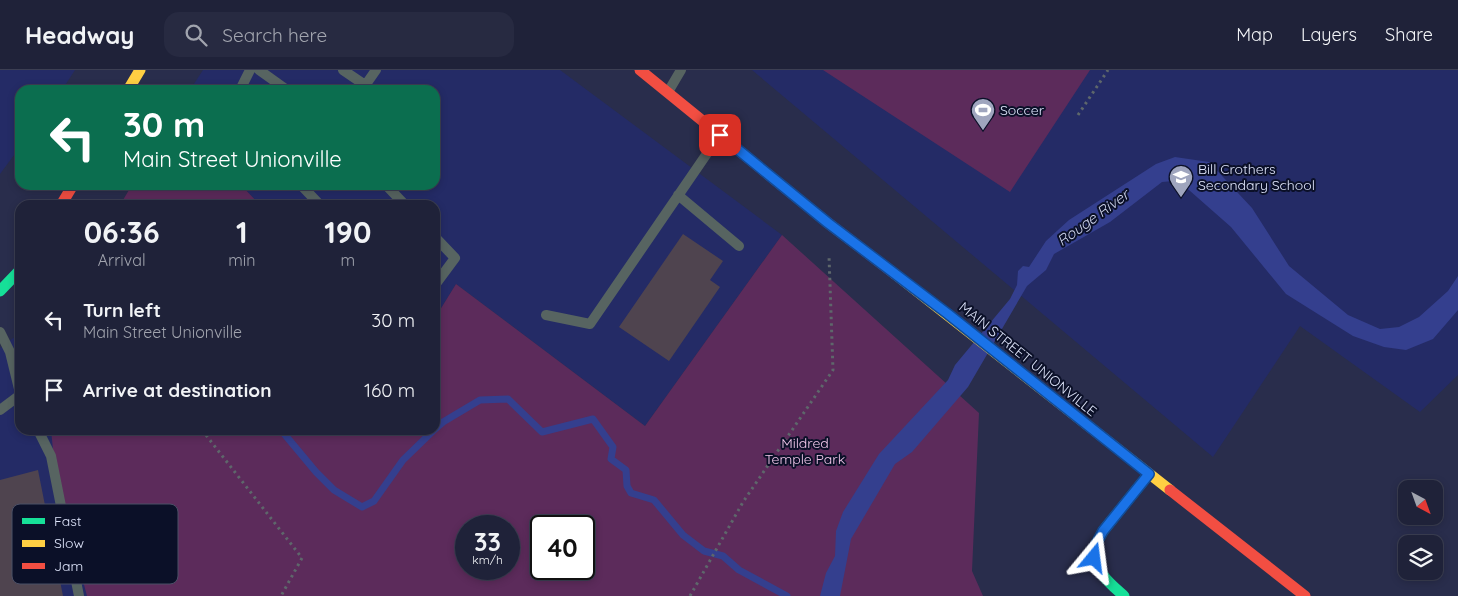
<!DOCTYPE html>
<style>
body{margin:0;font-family:Quicksand,sans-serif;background:#272a41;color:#f1f3f6;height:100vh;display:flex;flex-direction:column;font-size:19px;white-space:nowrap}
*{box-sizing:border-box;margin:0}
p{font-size:16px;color:#a1a4ae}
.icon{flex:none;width:28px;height:28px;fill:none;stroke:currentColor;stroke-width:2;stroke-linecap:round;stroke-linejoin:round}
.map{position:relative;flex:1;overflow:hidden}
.drawer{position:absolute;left:15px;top:130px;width:425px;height:235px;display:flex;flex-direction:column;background:#1f2239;border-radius:15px;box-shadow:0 2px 8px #0003,0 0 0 1px #3c3f53}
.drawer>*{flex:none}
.guide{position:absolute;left:15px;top:15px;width:425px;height:105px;border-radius:15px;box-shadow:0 2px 8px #0003,0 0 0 1px #3c3f53;background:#0b6e4f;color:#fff;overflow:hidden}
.needle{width:32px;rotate:139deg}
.fabs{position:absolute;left:1398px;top:410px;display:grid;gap:10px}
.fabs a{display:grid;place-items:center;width:45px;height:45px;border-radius:10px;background:#1f2239;box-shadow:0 2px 8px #0003,0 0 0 1px #3c3f53;font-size:25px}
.speed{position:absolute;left:455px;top:445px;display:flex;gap:10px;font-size:25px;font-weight:700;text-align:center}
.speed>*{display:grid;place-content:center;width:65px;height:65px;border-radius:50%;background:#1f2239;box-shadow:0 2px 8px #0003,0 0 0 1px #3c3f53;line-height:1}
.speed small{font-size:12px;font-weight:400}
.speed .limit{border:2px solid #111;border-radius:8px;background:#fff;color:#111}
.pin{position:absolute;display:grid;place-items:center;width:42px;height:42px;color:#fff;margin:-21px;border-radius:10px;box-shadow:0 2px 8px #0006}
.me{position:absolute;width:55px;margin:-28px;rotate:16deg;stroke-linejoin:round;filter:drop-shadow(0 0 4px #0008)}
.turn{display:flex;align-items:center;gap:18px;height:105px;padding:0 25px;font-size:22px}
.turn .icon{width:65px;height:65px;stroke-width:2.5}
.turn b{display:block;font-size:35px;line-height:42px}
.eta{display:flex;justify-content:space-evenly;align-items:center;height:85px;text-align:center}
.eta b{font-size:30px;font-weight:700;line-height:35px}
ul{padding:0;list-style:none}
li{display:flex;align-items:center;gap:15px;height:70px;padding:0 25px}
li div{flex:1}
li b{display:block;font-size:19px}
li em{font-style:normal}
header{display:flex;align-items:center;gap:30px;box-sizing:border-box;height:70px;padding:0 25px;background:#1f2239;border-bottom:1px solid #3c3f53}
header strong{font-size:24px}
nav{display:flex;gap:28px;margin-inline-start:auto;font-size:18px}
.search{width:350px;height:45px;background:#272a41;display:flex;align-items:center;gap:12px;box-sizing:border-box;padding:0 18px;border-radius:15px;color:#a1a4ae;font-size:19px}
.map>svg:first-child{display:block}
</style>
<header>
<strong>Headway</strong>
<div class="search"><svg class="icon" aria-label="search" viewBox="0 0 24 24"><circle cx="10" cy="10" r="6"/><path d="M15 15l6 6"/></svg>Search here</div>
<nav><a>Map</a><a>Layers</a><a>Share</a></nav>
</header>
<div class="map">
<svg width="1458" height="526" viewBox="0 0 1458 526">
<rect width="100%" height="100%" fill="#292d4c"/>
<path fill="#242b66" d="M0 0H75L62 20H20V77L0 104Z
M203 0H560L782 165 645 356 456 214 435 248V135H260L241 115H435V20H190Z
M752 0H1458V305L1420 342 1300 256 1213 387Z
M20 263V360H68L106 526H0V278Z"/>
<path fill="#5c2b5b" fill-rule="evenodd" d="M823 0H1090L1010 122Z
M132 115H241L260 135H120Z
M782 165 979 343 972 501 983 526H87L56 408 51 360H435V248L456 214 645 356ZM466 456H509V499H466ZM541 456H584V499H541Z"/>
<path fill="#343f8e" d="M1175 87 1209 92 1252 138 1289 196 1348 245 1380 259 1399 257 1419 247 1448 221 1458 206V240L1433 269 1406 280 1384 277 1353 266 1286 224 1231 157 1181 113 1173 111 1162 112 1110 152 1054 184 1046 200 1027 216 968 317 912 382 895 394 851 469 840 526H820L826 503 835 486 836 461 843 442 879 384 948 310 955 295 1010 229 1017 215 1018 201 1023 196 1029 197 1046 171 1069 150 1156 94Z"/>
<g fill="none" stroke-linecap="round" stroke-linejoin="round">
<path stroke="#343f8e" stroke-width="7" d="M435 359 443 352 480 330 508 329 542 362 593 349 613 377 611 389 626 400 627 416 631 423 654 430 683 465 704 481 723 486 739 500 787 526
M281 360 316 402 334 420 362 437 374 431 403 390 434 360"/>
</g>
<path fill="#4f444f" d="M683 164 723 191 710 210 720 217 669 291 619 257Z
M38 400 63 526H0V410Z"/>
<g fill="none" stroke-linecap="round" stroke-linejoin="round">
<path stroke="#5e676b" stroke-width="3" stroke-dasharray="2.5 4" stroke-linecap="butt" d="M1078 45 1108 0
M202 360 302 488 281 526
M690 526 743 432 833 300 829 186"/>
<path stroke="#576461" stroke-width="10" d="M259 0 287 20
M343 0 365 15
M240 20 250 0
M362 20 376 0
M668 22 681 0
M301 115 320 135
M386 115 405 135
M678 125 739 176
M435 167 455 188 435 215
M546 245 590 254 719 66
M0 262 10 282 20 323
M0 340 20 325
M38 360 51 386 79 526"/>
<path stroke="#16e098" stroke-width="11" d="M0 221 20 200
M1124 526C1105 509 1099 505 1093 480L1103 461 1149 404"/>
<path stroke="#ffcf43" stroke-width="11" d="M128 20 140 0
M895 204 1170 420"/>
<path stroke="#f24e42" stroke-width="11" d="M640 0 828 153 895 204
M61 135 73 115
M1170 420 1305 526"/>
</g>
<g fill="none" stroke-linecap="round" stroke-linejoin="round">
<g stroke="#114b97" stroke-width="12">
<path id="route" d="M720 65 828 153 948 244 1149 404 1103 461 1093 480 1094 488"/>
</g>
<use href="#route" stroke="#1a73e8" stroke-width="9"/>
</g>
<defs>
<g id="stadium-pin" transform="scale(1.25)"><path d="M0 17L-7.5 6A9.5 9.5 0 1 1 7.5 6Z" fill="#9fa5be" stroke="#0b1028"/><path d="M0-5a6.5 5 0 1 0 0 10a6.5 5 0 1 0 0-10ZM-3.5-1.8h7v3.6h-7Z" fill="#fff"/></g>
<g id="school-pin" transform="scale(1.25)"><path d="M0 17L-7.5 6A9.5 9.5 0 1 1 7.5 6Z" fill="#9fa5be" stroke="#0b1028"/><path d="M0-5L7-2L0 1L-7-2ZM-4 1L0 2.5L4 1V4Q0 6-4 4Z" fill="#fff"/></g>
</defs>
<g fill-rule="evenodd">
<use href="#stadium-pin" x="983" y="40"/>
<use href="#school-pin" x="1181" y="107"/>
</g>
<g text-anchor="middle" stroke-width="4" stroke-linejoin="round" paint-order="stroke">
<g font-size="14" fill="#dfe5fb" stroke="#0b1028" text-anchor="start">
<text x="1000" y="45">Soccer</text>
<text x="1198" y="104">Bill Crothers<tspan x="1198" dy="16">Secondary School</tspan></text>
</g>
<g font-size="14" fill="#dfe5fb" stroke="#0b1028">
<text transform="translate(1028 289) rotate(39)" y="5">MAIN STREET UNIONVILLE</text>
</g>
<g font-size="14" fill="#f2c7ea" stroke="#0b1028">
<text x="805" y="378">Mildred<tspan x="805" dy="16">Temple Park</tspan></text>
</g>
<g font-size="15" font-style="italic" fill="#cdd3eb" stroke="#0b1028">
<text transform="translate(1093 148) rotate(-36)" y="5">Rouge River</text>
</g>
</g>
<rect x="12" y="434" width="166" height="80" rx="8" fill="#0b1028" stroke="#4b5067" stroke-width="1"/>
<rect x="22" y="448" width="23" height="6" fill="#16e098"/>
<rect x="22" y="470" width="23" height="7" fill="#ffcf43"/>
<rect x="22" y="493" width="23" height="6" fill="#f24e42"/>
<g font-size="14" fill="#dfe5fb">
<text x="54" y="456">Fast</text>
<text x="54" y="478">Slow</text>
<text x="54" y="501">Jam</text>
</g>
</svg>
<div class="fabs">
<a><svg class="needle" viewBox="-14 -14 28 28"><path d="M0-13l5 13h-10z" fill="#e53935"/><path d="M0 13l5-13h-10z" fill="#a1a4ae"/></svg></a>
<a><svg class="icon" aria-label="layers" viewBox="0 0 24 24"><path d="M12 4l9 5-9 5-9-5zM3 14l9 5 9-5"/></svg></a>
</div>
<div class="speed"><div>33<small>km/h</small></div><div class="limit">40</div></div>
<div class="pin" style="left:720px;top:65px;background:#d93025"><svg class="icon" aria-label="arrive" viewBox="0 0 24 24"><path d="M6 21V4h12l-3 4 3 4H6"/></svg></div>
<svg class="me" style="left:1094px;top:488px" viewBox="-20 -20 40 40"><path d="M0-17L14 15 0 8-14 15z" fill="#1a73e8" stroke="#fff" stroke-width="4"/></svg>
<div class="guide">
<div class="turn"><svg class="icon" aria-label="left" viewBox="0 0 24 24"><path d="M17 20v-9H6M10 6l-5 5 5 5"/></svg><div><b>30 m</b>Main Street Unionville</div></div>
</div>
<section class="drawer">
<div class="eta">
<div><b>06:36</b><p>Arrival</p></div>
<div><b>1</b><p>min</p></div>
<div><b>190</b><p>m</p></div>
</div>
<ul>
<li><svg class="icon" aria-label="left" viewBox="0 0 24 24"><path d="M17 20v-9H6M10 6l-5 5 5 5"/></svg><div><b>Turn left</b><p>Main Street Unionville</p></div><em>30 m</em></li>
<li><svg class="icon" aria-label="arrive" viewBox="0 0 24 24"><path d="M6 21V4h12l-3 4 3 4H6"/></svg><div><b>Arrive at destination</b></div><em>160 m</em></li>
</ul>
</section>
</div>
